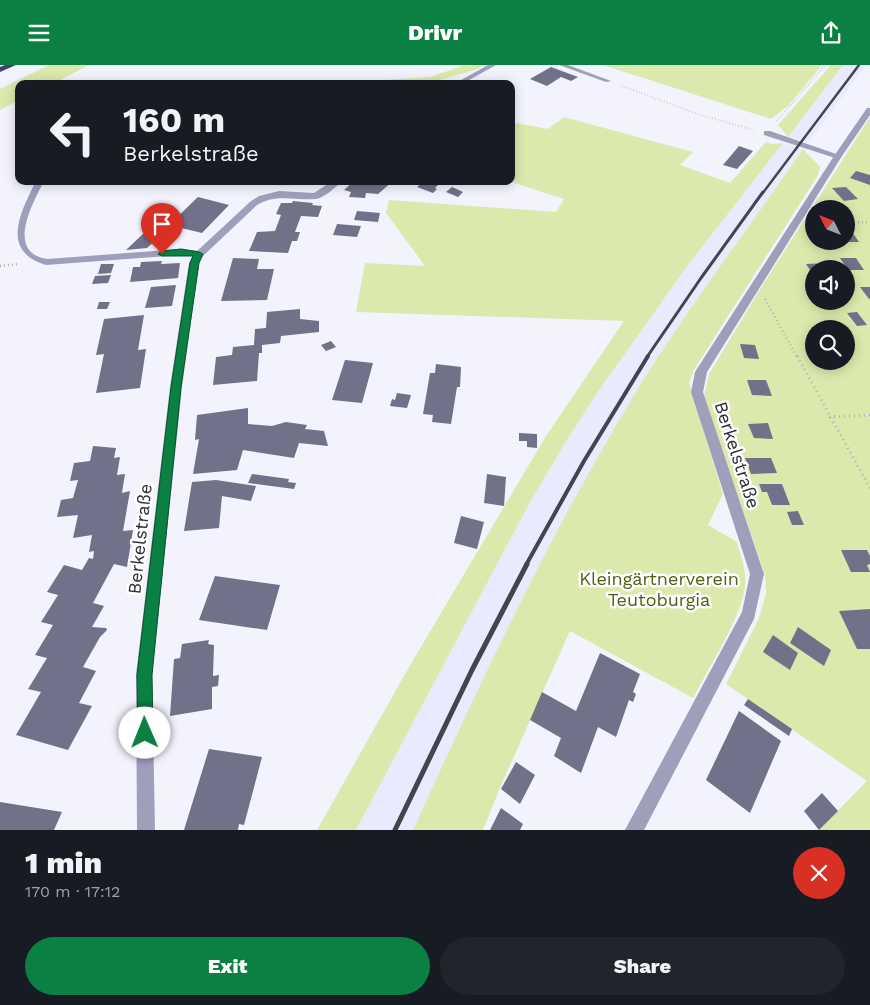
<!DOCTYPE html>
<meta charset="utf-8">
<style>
body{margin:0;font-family:"Work Sans",sans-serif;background:#20242c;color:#f1f3f6;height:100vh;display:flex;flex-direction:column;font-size:19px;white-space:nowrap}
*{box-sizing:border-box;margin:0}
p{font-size:16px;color:#9ea1a6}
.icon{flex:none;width:28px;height:28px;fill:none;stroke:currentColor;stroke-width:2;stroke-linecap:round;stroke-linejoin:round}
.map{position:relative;height:765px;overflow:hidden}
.panel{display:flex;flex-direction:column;background:#171b24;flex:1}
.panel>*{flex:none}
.banner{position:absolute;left:15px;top:15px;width:500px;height:105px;border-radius:10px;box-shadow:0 2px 12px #0003;background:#171b24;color:#f1f3f6;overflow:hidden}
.needle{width:32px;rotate:312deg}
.tools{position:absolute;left:805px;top:135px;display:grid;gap:10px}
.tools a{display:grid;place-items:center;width:50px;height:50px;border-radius:50%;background:#171b24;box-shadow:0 2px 12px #0003;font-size:25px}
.pin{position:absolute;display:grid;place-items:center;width:42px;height:42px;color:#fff;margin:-51px -21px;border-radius:50% 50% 50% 0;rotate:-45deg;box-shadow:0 0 5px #0007}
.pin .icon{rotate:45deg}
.me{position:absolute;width:55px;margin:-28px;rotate:359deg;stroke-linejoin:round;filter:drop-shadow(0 0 4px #0008)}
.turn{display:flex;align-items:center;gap:18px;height:105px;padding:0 25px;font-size:22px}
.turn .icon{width:65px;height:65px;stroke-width:2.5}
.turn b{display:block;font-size:35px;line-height:42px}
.round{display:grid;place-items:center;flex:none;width:52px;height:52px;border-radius:26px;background:#20242c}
.summary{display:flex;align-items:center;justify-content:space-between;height:85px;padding:0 25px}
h1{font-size:30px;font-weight:800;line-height:38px}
.primary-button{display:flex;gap:10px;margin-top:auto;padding:10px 25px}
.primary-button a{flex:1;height:58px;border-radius:30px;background:#0b8043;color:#fff;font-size:20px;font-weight:800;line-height:58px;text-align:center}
.primary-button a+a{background:#20242c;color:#f1f3f6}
header{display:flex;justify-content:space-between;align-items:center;height:65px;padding:0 25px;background:#0b8043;color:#fff;font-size:22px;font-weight:800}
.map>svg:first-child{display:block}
</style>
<header><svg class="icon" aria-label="menu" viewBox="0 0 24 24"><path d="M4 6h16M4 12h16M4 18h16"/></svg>Drivr<svg class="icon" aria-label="share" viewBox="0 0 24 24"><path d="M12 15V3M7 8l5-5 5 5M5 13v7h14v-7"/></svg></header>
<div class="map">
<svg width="870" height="765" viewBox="0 0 870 765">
<rect width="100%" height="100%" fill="#f3f3fe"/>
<path fill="#e9eafe" d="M843 0H866L808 78 788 72Z
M783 78 803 84 692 241 610 370 567 449 497 586 413 765H356L529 439 565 378 597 328 688 200Z"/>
<path fill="#dbe9ad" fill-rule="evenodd" d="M49 0H89L52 19H19V35L0 45V24Z
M465 0H485L475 5 432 17 322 19 430 12Z
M603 0H822L788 41 771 54Z
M831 0H843L788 72 778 60Z
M564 52 693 87 680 100 730 118 766 77 772 79 783 78 688 200 597 328 565 378 529 439 356 765H317L409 602 546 371 624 256 356 247 365 198 425 201 386 148 389 135 556 147 564 134 508 116H511V63L516 58 548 64Z
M870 52V765H819L867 716 726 619 759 553 766 529 765 510 704 332 709 309 759 226ZM814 144H846V176H814ZM814 204H846V236H814ZM814 264H846V296H814Z
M803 84 820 102 817 112 721 262 694 305 689 318 723 429 708 460 737 477C741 491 747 507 745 522 741 553 708 604 693 633L570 566 502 718 483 765H413C480 618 549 470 633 332 685 246 746 167 803 84Z"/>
<path fill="#717189" d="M551 2 578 12 571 16 561 12 547 21 530 14Z
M739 81 753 86 737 104 723 100Z
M856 106 870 110V120L850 113Z
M354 116H390L392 117 378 129 366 128 365 133 349 132 351 127 344 125Z
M424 116 439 119 435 123 437 124 433 128 417 122Z
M452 122 463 127 458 132 446 127Z
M846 122 858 134 844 136 832 123Z
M198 132 229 140 202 168 169 160Z
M293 136 313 138 312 140 322 141 318 152 301 151 295 167H300L297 176H292L288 188 249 186 257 167 275 166 281 150 276 149 281 138H292Z
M357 146 380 148 378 157 354 155Z
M337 159 361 161 357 172 333 170Z
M846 167H852L859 177H846Z
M144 168 159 172 147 183 126 185Z
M233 193 259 194 257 204H274L267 235 221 236Z
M840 193H856L864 205H848Z
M162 196 161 199 180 198 178 213 130 217 133 202H140L141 197Z
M829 198 833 204H814V211L806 199Z
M101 199H114L111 208 98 209Z
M111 210 108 218 92 219 95 211Z
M176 220 172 241 145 243 151 222Z
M860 222H870V234H869Z
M99 237H110L107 244H97Z
M300 244V254L319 256V267L281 271 280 278 262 280V288H259L257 316 213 320 216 292 232 290 233 282 254 280 255 264 266 263 267 247Z
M857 247 867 260 857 261 847 248Z
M144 250 138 285 146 284 140 323 96 328 104 289 96 290 104 254Z
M331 276 336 282 326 286 321 280Z
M740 279 755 280 759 294 744 293Z
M345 295 373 298 362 338 332 335Z
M436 299 461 302 460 322H457L451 359 432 357 433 350 423 349 430 308H435Z
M747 315H766L772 331 752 330Z
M397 328 411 330 407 343 390 341 392 334 395 335Z
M248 343V359L272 361 286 357 307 360 305 364 324 366 328 381 299 378 294 393 243 385 237 405 193 409 199 374 195 375 197 350Z
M768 358 773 374 754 373 748 359Z
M519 368 537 369V383L527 382V376H519Z
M93 381 116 383 114 393 120 392 117 410 125 409 122 428 130 426 123 466 133 465 127 502 114 499 93 538 104 541 92 562 106 563 107 565 100 572 83 602 96 606 79 638 92 641 68 685 16 670 41 627 28 624 47 593 35 590 53 560 41 557 58 530 47 527 64 500 82 505 89 493 93 494 94 486 89 487 92 470 73 473 78 450 57 452 61 435 73 433 78 415 70 416 74 398 90 396Z
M745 393H771L777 408 751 409Z
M252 409 289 414 288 417 296 418 294 424 248 418Z
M487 409 506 412 504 441 484 438Z
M216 415 256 421 251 436 222 431 219 463 184 466 192 417Z
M759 419H782L790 440H772L767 427H762Z
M798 446 804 460H792L787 447Z
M461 451 484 457 477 484 454 478Z
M841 485H867L870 491V499L867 500 870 507H851Z
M215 511 280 520 267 565 199 555Z
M870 544V584H857L839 546Z
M798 562 831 585 824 601 790 578Z
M773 570 798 588 790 605 763 587Z
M209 575 208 579 214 580 213 611 219 610 218 621 212 622V644L170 651 174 594 180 593 182 579Z
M600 588 640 609 633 627 636 629 633 637 629 635 616 672 598 662 581 708 554 691 561 673 530 655 542 627 576 646Z
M748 634 792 664 789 671 744 640Z
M739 646 781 676 750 748 706 715Z
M209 684 262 692 244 760 239 759 238 765H184Z
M516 697 535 710 520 739 501 724Z
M822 728 838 746 819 765 804 746Z
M0 737 62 747 54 765H0Z
M501 743 523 759 520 765H490Z"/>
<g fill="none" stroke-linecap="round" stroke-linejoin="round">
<path stroke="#b1b1bc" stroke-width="2" stroke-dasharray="0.5 2.5" stroke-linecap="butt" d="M622 21 698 49 753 65
M777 56 825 0"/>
<path stroke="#b1b1bc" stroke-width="2.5" stroke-dasharray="1 3" stroke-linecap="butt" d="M846 158 870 157
M0 201 19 199
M765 234 797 292"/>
<path stroke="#b1b1bc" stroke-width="3" stroke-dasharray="1 4" stroke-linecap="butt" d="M797 291 870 423
M829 352 870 350"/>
<path fill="#9f9fbc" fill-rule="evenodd" d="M488 0H496L462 19H454Z
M559 0H568L611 16 606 17Z
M764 66H770L842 91 835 93 764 70Z
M36 116H44C35 134 11 176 35 190 38 192 43 193 47 194L181 184 199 186 203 189 199 192 181 190 46 200C0 186 20 148 36 116Z"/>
<path fill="#9f9fbc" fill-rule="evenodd" d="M867 43H870V50L842 91 707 307 703 327 764 509 754 554 644 765H625L742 547 750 509 691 327 695 307 834 91Z
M332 116H342C336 122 324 133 316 134 294 136 277 128 257 140L203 191 199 198 182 322 152 610 155 765H137L136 610 170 322 189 198 196 187 251 136 259 131 279 126 314 128Z"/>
<path fill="#433f77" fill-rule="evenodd" d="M5 0H16L0 7V2Z"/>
<path stroke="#44444e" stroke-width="2.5" d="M762 129 859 0"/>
<path stroke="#44444e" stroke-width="3" d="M647 292 701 213 763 127"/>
<path stroke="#44444e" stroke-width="4" d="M526 500 584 396 648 291"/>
<path stroke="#44444e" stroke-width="5" d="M395 765 472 605 527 499"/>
</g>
<path fill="#0b8043" stroke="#07532c" d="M181 184 199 187 203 189 199 198 181 322 152 610 153 668 151 674 145 676 140 674 138 668 137 610 171 322 190 198 193 191H162L158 189 162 186Z"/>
<g text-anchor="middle" stroke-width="5" stroke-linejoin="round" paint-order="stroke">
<g font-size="18" fill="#2f2f39" stroke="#fff">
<text transform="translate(737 390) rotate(72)" y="6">Berkelstraße</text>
<text transform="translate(140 474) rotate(-84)" y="6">Berkelstraße</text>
</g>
<g font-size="18" fill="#525e11" stroke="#fff">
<text x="659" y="520">Kleingärtnerverein<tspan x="659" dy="21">Teutoburgia</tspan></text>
</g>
</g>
</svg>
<div class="tools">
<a><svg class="needle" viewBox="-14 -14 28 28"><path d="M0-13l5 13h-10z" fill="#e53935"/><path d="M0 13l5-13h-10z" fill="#9ea1a6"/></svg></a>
<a><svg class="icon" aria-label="sound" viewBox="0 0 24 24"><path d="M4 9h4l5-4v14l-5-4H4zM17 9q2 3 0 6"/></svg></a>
<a><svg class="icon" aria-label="search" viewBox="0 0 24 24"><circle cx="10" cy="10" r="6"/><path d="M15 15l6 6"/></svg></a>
</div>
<div class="pin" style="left:162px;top:189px;background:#d93025"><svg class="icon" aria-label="arrive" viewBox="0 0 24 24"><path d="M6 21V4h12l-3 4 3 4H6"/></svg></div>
<svg class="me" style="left:145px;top:668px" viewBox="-20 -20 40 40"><circle r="19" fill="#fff"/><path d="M0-13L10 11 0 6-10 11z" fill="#0b8043"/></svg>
<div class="banner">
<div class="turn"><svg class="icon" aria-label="left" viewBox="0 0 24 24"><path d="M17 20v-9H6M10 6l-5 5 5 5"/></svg><div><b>160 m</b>Berkelstraße</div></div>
</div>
</div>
<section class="panel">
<div class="summary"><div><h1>1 min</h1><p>170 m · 17:12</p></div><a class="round" style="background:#d93025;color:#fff"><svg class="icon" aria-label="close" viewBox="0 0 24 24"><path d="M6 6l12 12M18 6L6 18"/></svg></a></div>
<div class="primary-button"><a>Exit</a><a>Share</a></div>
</section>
